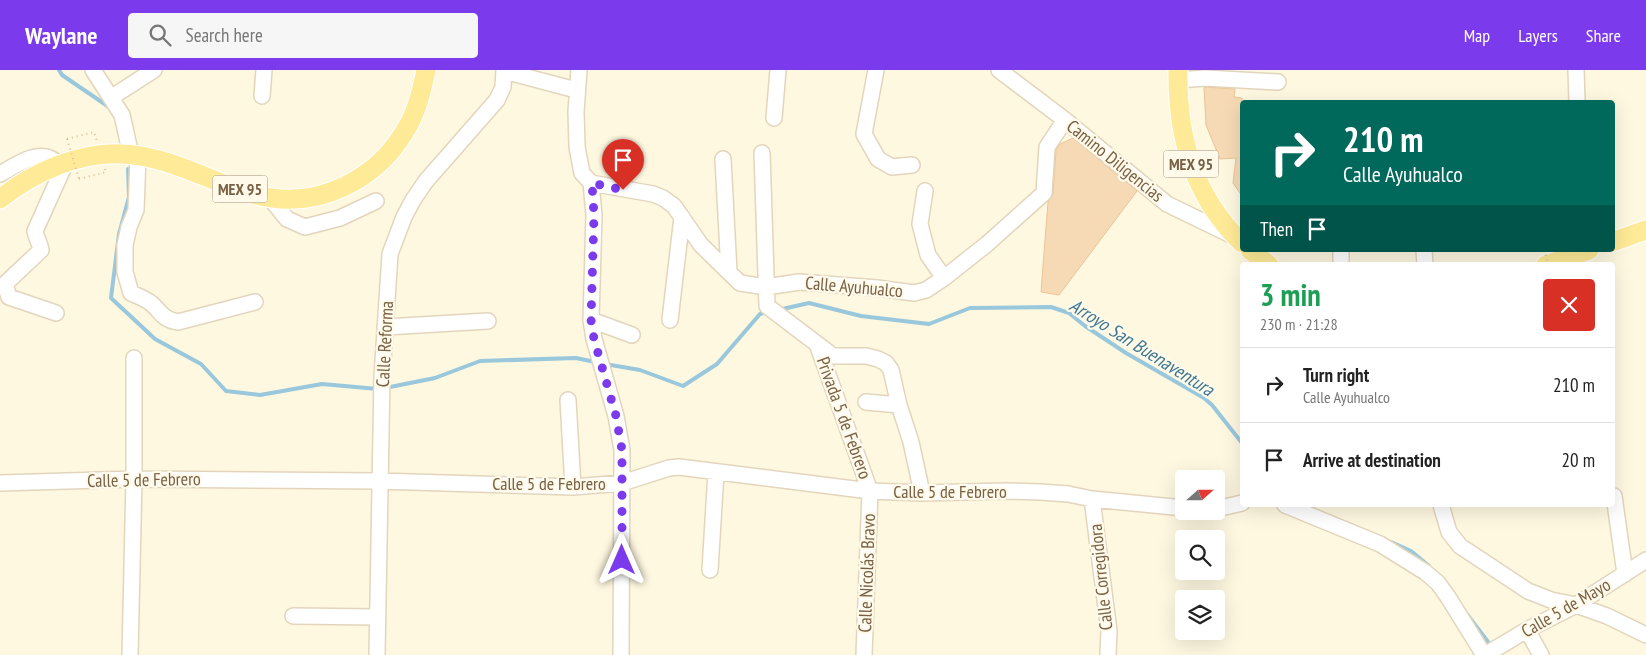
<!DOCTYPE html>
<meta charset="utf-8">
<style>
body{margin:0;font-family:"PT Sans Narrow",sans-serif;background:#f6f6f6;color:#222;height:100vh;display:flex;flex-direction:column;font-size:19px;white-space:nowrap}
*{box-sizing:border-box;margin:0}
p{font-size:16px;color:#767676}
.icon{flex:none;width:28px;height:28px;fill:none;stroke:currentColor;stroke-width:2;stroke-linecap:round;stroke-linejoin:round}
.map{position:relative;flex:1;overflow:hidden}
.panel{position:absolute;left:1240px;top:192px;width:375px;height:245px;display:flex;flex-direction:column;background:#fff;border-radius:5px;box-shadow:0 5px 20px #0002}
.panel>*{flex:none}
.banner{position:absolute;left:1240px;top:30px;width:375px;height:152px;border-radius:5px;box-shadow:0 5px 20px #0002;background:#00695c;color:#fff;overflow:hidden}
.needle{width:32px;rotate:69deg}
.buttons{position:absolute;left:1175px;top:400px;display:grid;gap:10px}
.buttons a{display:grid;place-items:center;width:50px;height:50px;border-radius:5px;background:#fff;box-shadow:0 5px 20px #0002;font-size:25px}
.pin{position:absolute;display:grid;place-items:center;width:42px;height:42px;color:#fff;margin:-51px -21px;border-radius:50% 50% 50% 0;rotate:-45deg;box-shadow:0 0 5px #0007}
.pin .icon{rotate:45deg}
.me{position:absolute;width:55px;margin:-28px;rotate:0deg;stroke-linejoin:round;filter:drop-shadow(0 0 4px #0008)}
.turn{display:flex;align-items:center;gap:18px;height:105px;padding:0 20px;font-size:22px}
.turn .icon{width:65px;height:65px;stroke-width:2.5}
.turn b{display:block;font-size:35px;line-height:42px}
.then{display:flex;align-items:center;height:48px;padding:0 20px;background:#0003;gap:10px;font-size:19px}
.round{display:grid;place-items:center;flex:none;width:52px;height:52px;border-radius:5px;background:#f6f6f6}
.headline{display:flex;align-items:center;justify-content:space-between;height:85px;padding:0 20px}
h1{font-size:30px;font-weight:600;line-height:38px;color:#1e9e55}
ul{padding:0;list-style:none}
li{display:flex;align-items:center;gap:15px;height:75px;padding:0 20px;border-top:1px solid #e0e0e0}
li div{flex:1}
li b{display:block;font-size:19px}
li em{font-style:normal}
header{display:flex;align-items:center;gap:30px;box-sizing:border-box;height:70px;padding:0 25px;background:#7c3aed;color:#fff}
header strong{font-size:24px}
nav{display:flex;gap:28px;margin-inline-start:auto;font-size:18px}
.search{width:350px;height:45px;background:#f6f6f6;display:flex;align-items:center;gap:12px;box-sizing:border-box;padding:0 18px;border-radius:5px;color:#767676;font-size:19px}
.map>svg:first-child{display:block}
</style>
<header>
<strong>Waylane</strong>
<div class="search"><svg class="icon" aria-label="search" viewBox="0 0 24 24"><circle cx="10" cy="10" r="6"/><path d="M15 15l6 6"/></svg>Search here</div>
<nav><a>Map</a><a>Layers</a><a>Share</a></nav>
</header>
<div class="map">
<svg width="1646" height="585" viewBox="0 0 1646 585">
<rect width="100%" height="100%" fill="#fef8e1"/>
<g fill="none" stroke-linecap="round" stroke-linejoin="round">
<path stroke="#99c7dc" stroke-width="4" d="M59 0 62 5 109 37
M128 99 129 127 119 164 111 228 155 269 201 294 226 321 260 325 322 314 378 319
M778 240 809 233 861 246 929 254 970 238 1051 237 1069 243 1085 256 1126 283 1204 328 1212 335 1242 373
M605 294 640 300 683 316 717 294 760 244 767 242
M385 318 435 308 480 291 576 288 595 292
M1391 472 1411 481 1429 496
M1466 543 1492 577"/>
</g>
<path fill="#f6dab5" stroke="#ebc494" d="M1204 17 1235 19 1234 27 1242 28V126L1233 113 1236 88 1220 89 1206 55Z
M1073 68 1137 121 1059 225 1041 222 1048 132 1053 124 1056 80 1060 74Z"/>
<g fill="none" stroke-linecap="round" stroke-linejoin="round">
<g stroke="#e3d5bc" stroke-width="18">
<path id="minor" d="M93 0 122 45 131 85
M579 0 576 42 577 77 582 103 591 113 594 145 591 250 594 269 616 346 622 380 621 585
M876 0 864 64 878 89 892 97 912 95
M999 0 1065 50 1167 134 1233 166
M1576 0 1577 32
M504 1 576 20
M1178 10 1205 8 1278 12
M262 26 264 0
M112 27 154 0
M774 48 778 0
M762 83 767 236 833 286H866L878 289 886 293 891 300 899 335 911 372 922 423
M138 86 136 140 129 157 125 175V202L131 223C138 226 146 229 152 234 162 243 162 249 178 252L255 232
M723 89 729 202
M0 104C13 97 30 84 46 87 50 87 56 92 60 94
M591 113 653 124 663 128 674 136 701 175 740 213 766 217 799 212 877 218 914 223 926 220 944 208 987 174 1044 123 1047 77 1065 50
M925 121 920 154 928 185 944 208
M270 128 287 149 305 157 340 148 376 131
M1341 180V195
M1424 180 1425 195
M56 243 9 227 5 214 41 180C40 173 36 168 35 161L66 92
M591 250 632 265
M670 250 682 147
M385 257 488 251
M817 274 870 421 864 585
M568 330 573 417
M866 332 899 335
M0 413 134 409 379 411 573 417 622 413 669 398 679 397 870 421 922 423 1006 421 1040 422 1068 424 1092 429 1184 438
M1612 426H1614L1625 504
M1092 429 1109 561 1108 585
M1285 435 1380 474 1425 502 1438 513 1448 527 1484 585
M1441 435 1449 462 1460 476 1528 521 1551 530 1576 535 1607 546 1646 565
M1216 439 1242 433
M710 500 716 402
M293 546 377 547
M1527 560 1541 585
M130 585 134 409V288
M377 585 382 307 390 184 404 147 413 130 426 111 497 30 503 17 504 0
M1485 585 1527 560 1576 535 1646 490"/>
</g>
<g stroke="#fff" stroke-width="21">
<path id="major" d="M1178 0C1177 66 1193 126 1242 173
M0 129C33 102 79 82 122 84 170 86 212 113 256 125 318 141 380 109 409 54 418 37 422 19 426 0
M1612 172 1646 160
M1250 180 1269 195
M1546 195 1589 180"/>
</g>
<path stroke="#dbbe99" stroke-width="2" stroke-dasharray="1 4" stroke-linecap="butt" d="M67 69 94 62 97 71
M79 109 106 102 105 99"/>
<use href="#minor" stroke="#fff" stroke-width="15"/>
<use href="#major" stroke="#ffea97" stroke-width="19"/>
<path stroke="#dbbe99" stroke-width="2" stroke-dasharray="1 4" stroke-linecap="butt" d="M67 69 79 109
M1544 180 1549 195"/>
</g>
<g fill="none" stroke-linecap="round" stroke-linejoin="round">
<path stroke="#7c3aed" stroke-width="9" stroke-dasharray="0 16.2" d="M622 490V380L616 346 594 269 591 250 594 145 592 113 623 120"/>
</g>
<g text-anchor="middle" stroke-width="4.5" stroke-linejoin="round" paint-order="stroke">
<g fill="#fffae9" stroke="#a08e76" stroke-width="1">
<rect x="1163.5" y="80.5" width="55" height="27" rx="4"/>
<rect x="212.5" y="105.5" width="55" height="27" rx="4"/>
</g>
<g font-size="16" font-weight="bold" fill="#786045">
<text x="1191" y="100">MEX 95</text>
<text x="240" y="125">MEX 95</text>
</g>
<g font-size="18" fill="#786045" stroke="#fffae9">
<text transform="translate(1115 91) rotate(39)" y="6">Camino Diligencias</text>
<text transform="translate(854 217) rotate(5)" y="6">Calle Ayuhualco</text>
<text transform="translate(385 274) rotate(-87)" y="6">Calle Reforma</text>
<text transform="translate(844 348) rotate(70)" y="6">Privada 5 de Febrero</text>
<text transform="translate(144 410) rotate(-1)" y="6">Calle 5 de Febrero</text>
<text x="549" y="420">Calle 5 de Febrero</text>
<text x="950" y="428">Calle 5 de Febrero</text>
<text transform="translate(867 503) rotate(-88)" y="6">Calle Nicolás Bravo</text>
<text transform="translate(1101 507) rotate(-96)" y="6">Calle Corregidora</text>
<text transform="translate(1566 538) rotate(-30)" y="6">Calle 5 de Mayo</text>
</g>
<g font-size="19" font-style="italic" fill="#3f7895" stroke="#fffae9">
<text transform="translate(1142 277) rotate(32)" y="7">Arroyo San Buenaventura</text>
</g>
</g>
</svg>
<div class="buttons">
<a><svg class="needle" viewBox="-14 -14 28 28"><path d="M0-13l5 13h-10z" fill="#e53935"/><path d="M0 13l5-13h-10z" fill="#767676"/></svg></a>
<a><svg class="icon" aria-label="search" viewBox="0 0 24 24"><circle cx="10" cy="10" r="6"/><path d="M15 15l6 6"/></svg></a>
<a><svg class="icon" aria-label="layers" viewBox="0 0 24 24"><path d="M12 4l9 5-9 5-9-5zM3 14l9 5 9-5"/></svg></a>
</div>
<div class="pin" style="left:623px;top:120px;background:#d93025"><svg class="icon" aria-label="arrive" viewBox="0 0 24 24"><path d="M6 21V4h12l-3 4 3 4H6"/></svg></div>
<svg class="me" style="left:622px;top:490px" viewBox="-20 -20 40 40"><path d="M0-17L14 15 0 8-14 15z" fill="#7c3aed" stroke="#fff" stroke-width="4"/></svg>
<div class="banner">
<div class="turn"><svg class="icon" aria-label="right" viewBox="0 0 24 24"><path d="M7 20v-9h11M14 6l5 5-5 5"/></svg><div><b>210 m</b>Calle Ayuhualco</div></div>
<div class="then">Then<svg class="icon" aria-label="arrive" viewBox="0 0 24 24"><path d="M6 21V4h12l-3 4 3 4H6"/></svg></div>
</div>
<section class="panel">
<div class="headline"><div><h1>3 min</h1><p>230 m · 21:28</p></div><a class="round" style="background:#d93025;color:#fff"><svg class="icon" aria-label="close" viewBox="0 0 24 24"><path d="M6 6l12 12M18 6L6 18"/></svg></a></div>
<ul>
<li><svg class="icon" aria-label="right" viewBox="0 0 24 24"><path d="M7 20v-9h11M14 6l5 5-5 5"/></svg><div><b>Turn right</b><p>Calle Ayuhualco</p></div><em>210 m</em></li>
<li><svg class="icon" aria-label="arrive" viewBox="0 0 24 24"><path d="M6 21V4h12l-3 4 3 4H6"/></svg><div><b>Arrive at destination</b></div><em>20 m</em></li>
</ul>
</section>
</div>
